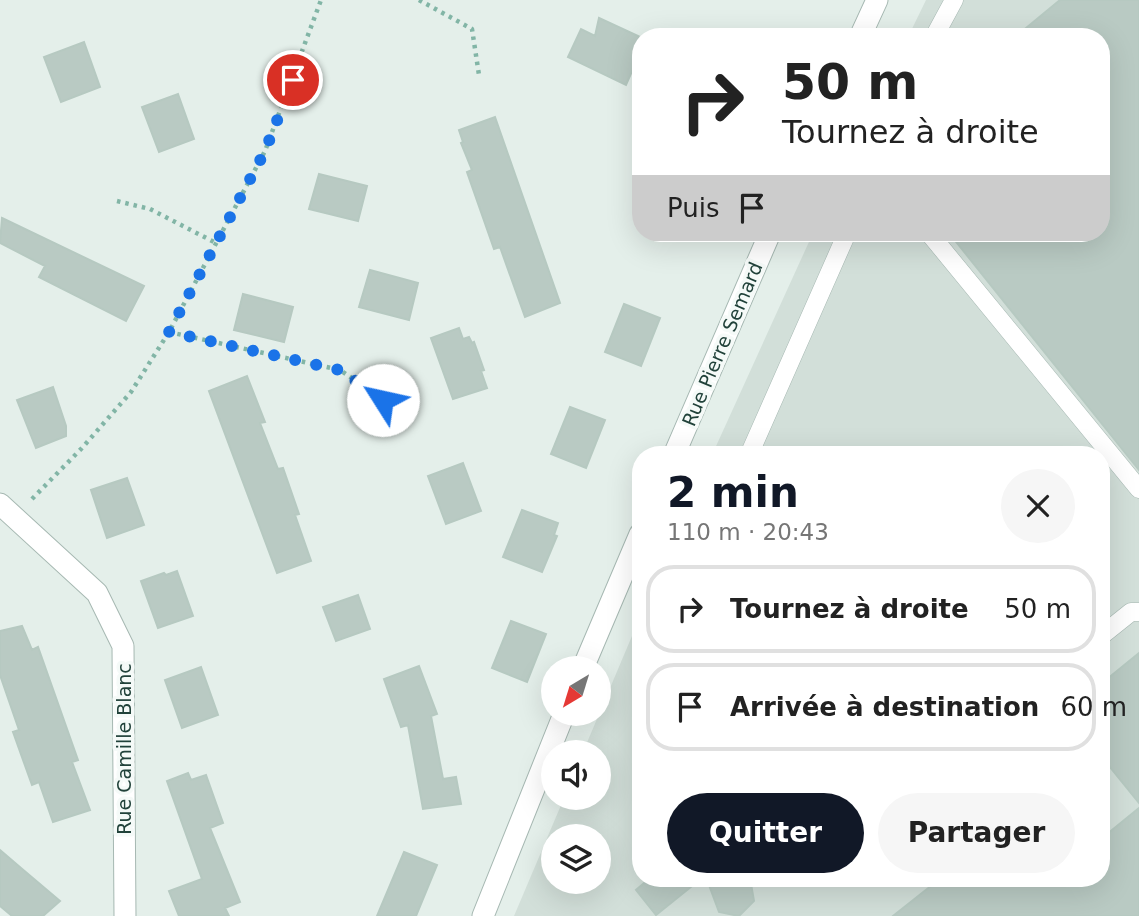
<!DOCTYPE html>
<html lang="fr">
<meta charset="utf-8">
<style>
body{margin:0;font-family:"DejaVu Sans",sans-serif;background:#f6f6f6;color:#222;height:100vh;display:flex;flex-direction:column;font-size:26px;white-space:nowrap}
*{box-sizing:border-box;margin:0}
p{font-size:23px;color:#767676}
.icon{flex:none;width:38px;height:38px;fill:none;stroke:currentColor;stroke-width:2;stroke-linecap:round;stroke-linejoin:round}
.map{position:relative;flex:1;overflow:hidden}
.drawer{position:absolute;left:632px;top:446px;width:478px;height:441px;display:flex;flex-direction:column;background:#fff;border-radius:28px;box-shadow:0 7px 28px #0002}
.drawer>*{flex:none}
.guide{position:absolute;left:632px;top:28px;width:478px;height:214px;border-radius:28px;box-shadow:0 7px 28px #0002;background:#fff;color:#222;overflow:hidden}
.needle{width:46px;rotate:218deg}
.buttons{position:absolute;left:541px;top:656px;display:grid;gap:14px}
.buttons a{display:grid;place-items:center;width:70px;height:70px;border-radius:50%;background:#fff;box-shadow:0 7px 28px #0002;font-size:35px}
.pin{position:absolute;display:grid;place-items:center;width:60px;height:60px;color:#fff;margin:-30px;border:4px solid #fff;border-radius:50%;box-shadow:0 2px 7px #0007}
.me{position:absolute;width:77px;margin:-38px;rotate:305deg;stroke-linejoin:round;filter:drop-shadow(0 0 5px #0008)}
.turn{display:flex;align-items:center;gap:24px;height:147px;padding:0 35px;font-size:32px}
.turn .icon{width:91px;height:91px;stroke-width:2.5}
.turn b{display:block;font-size:49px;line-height:60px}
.then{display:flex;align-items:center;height:66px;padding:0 35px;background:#0003;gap:14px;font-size:26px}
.round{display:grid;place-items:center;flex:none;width:74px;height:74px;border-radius:37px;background:#f6f6f6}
.summary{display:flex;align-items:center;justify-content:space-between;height:119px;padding:0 35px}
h1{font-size:42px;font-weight:700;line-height:52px;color:#111827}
.cta{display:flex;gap:14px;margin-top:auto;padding:14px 35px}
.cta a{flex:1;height:80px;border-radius:42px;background:#111827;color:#fff;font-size:28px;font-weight:700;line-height:80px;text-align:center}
.cta a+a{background:#f6f6f6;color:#222}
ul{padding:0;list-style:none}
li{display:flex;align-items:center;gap:21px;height:88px;margin:0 14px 10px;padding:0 21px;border:4px solid #e0e0e0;border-radius:28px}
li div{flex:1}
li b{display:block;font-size:26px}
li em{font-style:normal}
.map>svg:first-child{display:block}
</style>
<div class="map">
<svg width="1139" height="916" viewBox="0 0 1139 916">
<rect width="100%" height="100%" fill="#e4efea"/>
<path fill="#d2dfd9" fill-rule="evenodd" d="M926 0H1139V916H514L564 798H598V752H583L640 617V878H1101V455H712L813 233H1101V37H908ZM553 836H598V882H553Z"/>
<path fill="#b9cac3" stroke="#b6c9c1" stroke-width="2" d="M1060 0H1139V470L949 233H1101V37H1015Z
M599 18 640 37V53L626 85 568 57 581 29 595 36Z
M84 42 100 87 61 102 44 57Z
M178 94 194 139 159 152 142 107Z
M495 117 560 303 525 317 500 247 494 249 467 172 472 170 461 143 463 142 459 130Z
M319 174 367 186 358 221 309 209Z
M2 218 144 286 126 321 39 277 45 266 0 243Z
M370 270 418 283 409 320 359 307Z
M243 294 293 307 284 342 234 330Z
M624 304 660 318 641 366 605 352Z
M459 328 463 339 469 337 472 343 474 342 484 370 481 371 487 388 453 399 431 338Z
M247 376 265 422 260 423 278 469 283 468 299 514 295 515 311 561 277 573 209 391Z
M53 387 66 426V436L36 448 17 400Z
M570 407 605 420 586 468 551 454Z
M463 463 481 511 446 524 428 476Z
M127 478 144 525 107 538 91 490Z
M522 510 558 523 554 535 557 536 542 572 503 557Z
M177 571 193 616 158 628 141 581 164 573 166 575Z
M358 595 370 629 336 641 323 607Z
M511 621 546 634 527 682 492 668Z
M22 626 32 650 38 647 78 760 72 762 90 810 53 822 39 782 32 785 13 732 19 730 0 675V631Z
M1139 653V803L1101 756V684Z
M419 666 437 714 431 716 443 779 456 777 461 804 423 809 408 725 401 727 384 679Z
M201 667 218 715 182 728 165 680Z
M188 773 191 780 206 775 223 823 210 828 240 902 225 908 229 916H179L169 891 202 879 167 781Z
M1139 808V916H893L941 878H1101V839Z
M0 850 21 868 60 901 43 916H12L0 906Z
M404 852 437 865 416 916H377Z
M650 878H702L656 915 636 890Z
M723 878H750L754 901 739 916 719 912 709 885Z"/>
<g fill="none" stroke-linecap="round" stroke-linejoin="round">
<g stroke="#a6b8b2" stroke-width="19">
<path id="lane" d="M934 37 954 0
M929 233 1139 489
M749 455 847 233
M1101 636 1131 612H1139"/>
</g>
<g stroke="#a6b8b2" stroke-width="23">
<path id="street" d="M860 37 877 0
M674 455 770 233
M0 504 97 593 123 646 125 916
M583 668 640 534
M483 916 564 714"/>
</g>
<path stroke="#82b5a6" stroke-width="4.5" stroke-dasharray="3.5 5" stroke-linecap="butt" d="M419 0 472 29 479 75
M117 201 150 209 216 243
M169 332 340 370 384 400
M32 499 82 448 131 392 169 332 265 151 321 0"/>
<use href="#lane" stroke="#fff" stroke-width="18"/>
<use href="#street" stroke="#fff" stroke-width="21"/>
</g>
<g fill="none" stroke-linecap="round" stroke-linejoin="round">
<path stroke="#1a73e8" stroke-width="12" stroke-dasharray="0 21.6" d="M293 80 265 151 169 332 340 370 383 400"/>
</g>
<g text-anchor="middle" stroke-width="7" stroke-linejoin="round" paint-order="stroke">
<g font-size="19" fill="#21423a" stroke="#f5faf8">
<text transform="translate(722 344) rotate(-67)" y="7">Rue Pierre Semard</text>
<text transform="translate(124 749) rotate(-90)" y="7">Rue Camille Blanc</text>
</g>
</g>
</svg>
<div class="buttons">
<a><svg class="needle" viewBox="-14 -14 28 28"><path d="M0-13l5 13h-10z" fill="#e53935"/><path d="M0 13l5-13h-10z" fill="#767676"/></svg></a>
<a><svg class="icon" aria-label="sound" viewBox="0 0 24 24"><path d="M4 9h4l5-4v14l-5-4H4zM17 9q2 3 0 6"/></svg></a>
<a><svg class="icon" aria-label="layers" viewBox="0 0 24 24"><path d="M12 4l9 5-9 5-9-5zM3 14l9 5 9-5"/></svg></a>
</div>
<div class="pin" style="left:293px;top:80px;background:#d93025"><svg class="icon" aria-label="arrive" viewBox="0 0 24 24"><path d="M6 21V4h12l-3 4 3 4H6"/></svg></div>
<svg class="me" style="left:383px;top:400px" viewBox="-20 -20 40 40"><circle r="19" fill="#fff"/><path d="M0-13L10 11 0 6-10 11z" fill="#1a73e8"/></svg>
<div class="guide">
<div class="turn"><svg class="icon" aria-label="right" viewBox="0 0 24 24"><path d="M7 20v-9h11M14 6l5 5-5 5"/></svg><div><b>50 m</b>Tournez à droite</div></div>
<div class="then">Puis<svg class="icon" aria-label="arrive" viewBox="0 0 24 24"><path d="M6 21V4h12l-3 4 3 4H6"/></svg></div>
</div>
<section class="drawer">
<div class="summary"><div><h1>2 min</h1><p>110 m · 20:43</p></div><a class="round"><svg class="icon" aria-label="close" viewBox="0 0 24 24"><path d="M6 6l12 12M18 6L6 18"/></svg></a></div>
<ul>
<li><svg class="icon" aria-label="right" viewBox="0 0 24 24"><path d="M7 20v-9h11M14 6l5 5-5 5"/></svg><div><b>Tournez à droite</b></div><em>50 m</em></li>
<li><svg class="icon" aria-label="arrive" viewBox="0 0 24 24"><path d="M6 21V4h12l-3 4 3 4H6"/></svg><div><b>Arrivée à destination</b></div><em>60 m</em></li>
</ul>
<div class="cta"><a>Quitter</a><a>Partager</a></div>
</section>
</div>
